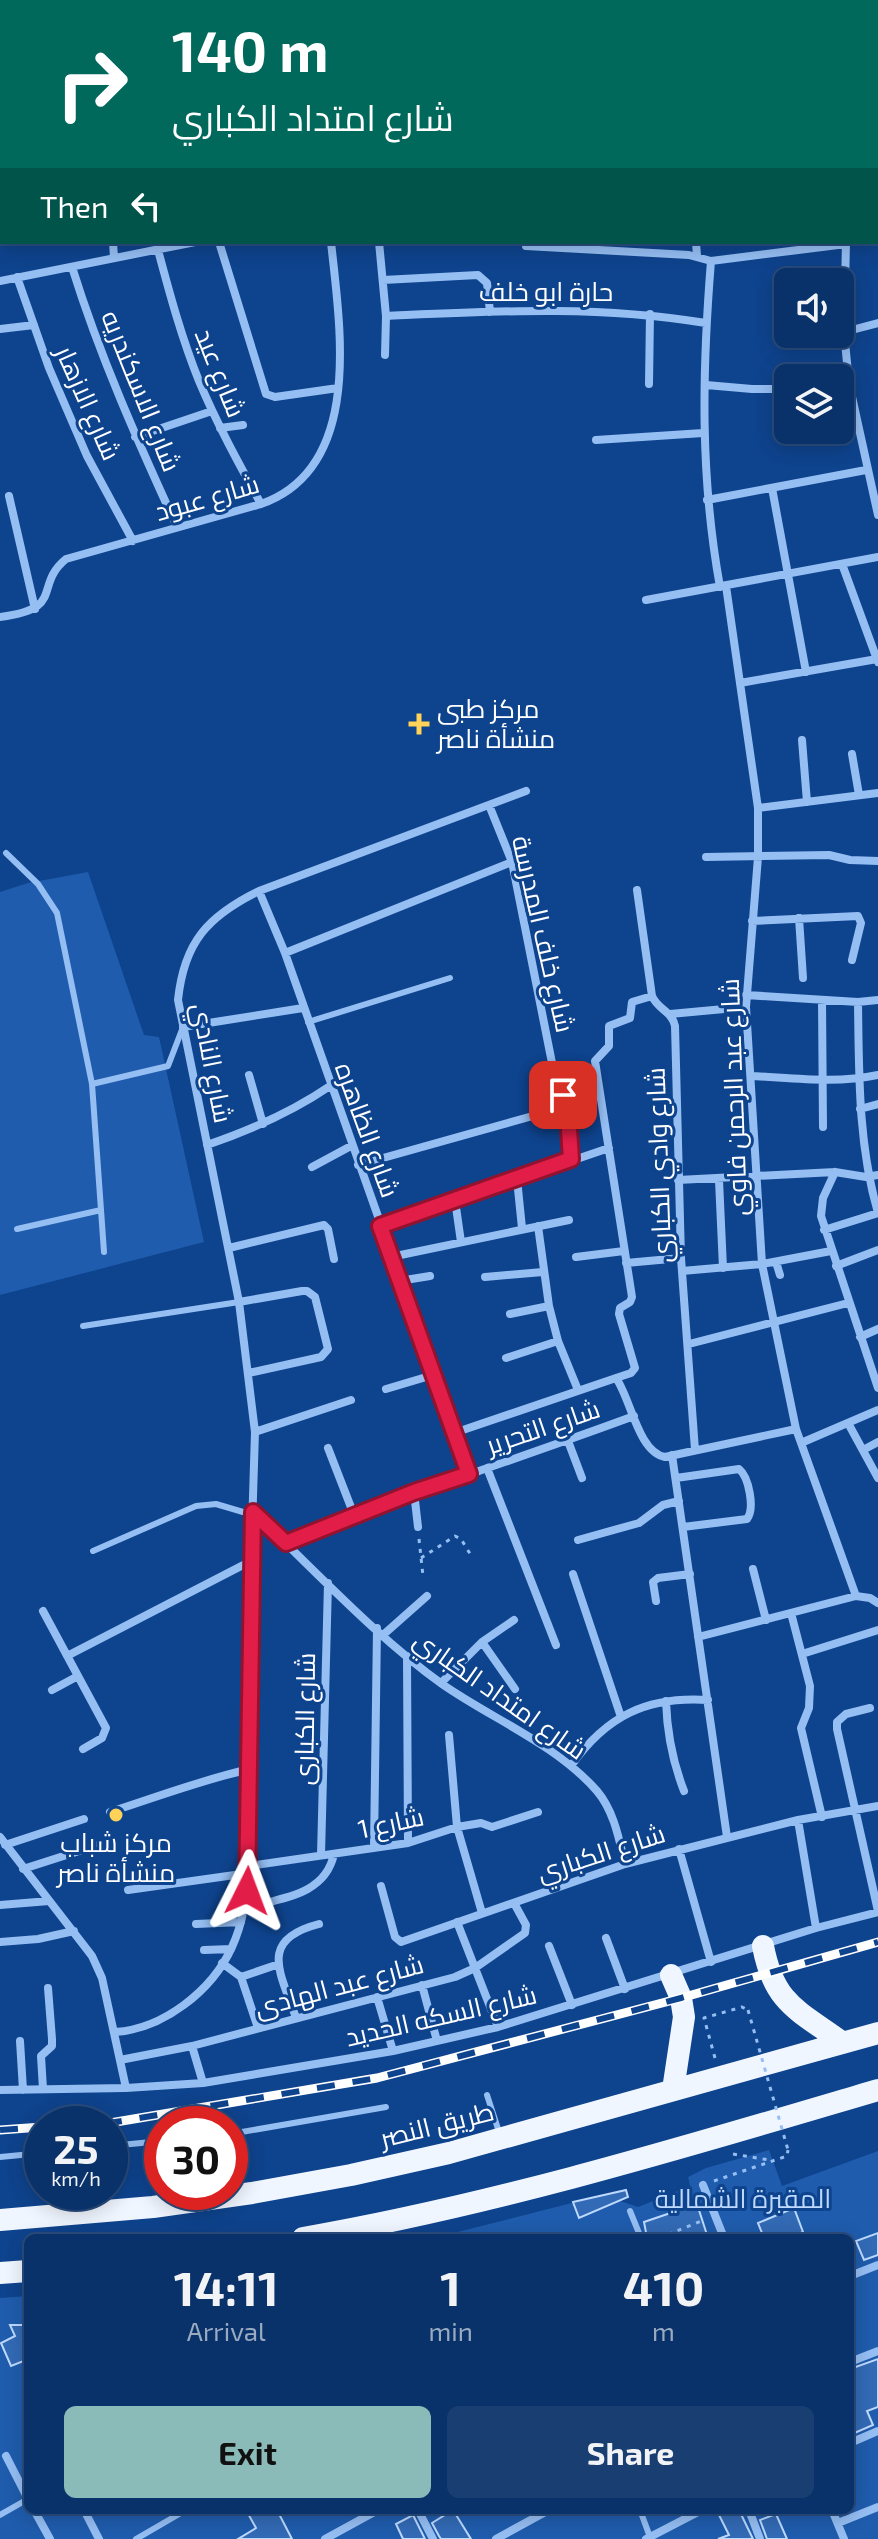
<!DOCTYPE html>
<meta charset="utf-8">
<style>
body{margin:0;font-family:"Exo 2",Cairo,sans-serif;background:#183e72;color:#f1f3f6;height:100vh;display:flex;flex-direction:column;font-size:30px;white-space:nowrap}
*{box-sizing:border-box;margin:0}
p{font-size:26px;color:#99aac1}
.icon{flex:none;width:44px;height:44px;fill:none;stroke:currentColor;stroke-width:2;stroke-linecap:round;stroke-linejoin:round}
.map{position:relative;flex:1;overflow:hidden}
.details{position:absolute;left:24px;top:2234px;width:830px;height:280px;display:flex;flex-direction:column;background:#0a326a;border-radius:12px;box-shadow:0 4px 20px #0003,0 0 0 2px #2a4d7e}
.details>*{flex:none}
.guide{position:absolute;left:0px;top:0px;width:878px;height:244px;box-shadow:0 4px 20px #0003,0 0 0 2px #2a4d7e;background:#00695c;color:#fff;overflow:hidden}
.tools{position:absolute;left:774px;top:268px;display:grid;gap:16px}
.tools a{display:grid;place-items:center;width:80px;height:80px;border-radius:12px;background:#0a326a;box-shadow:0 4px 20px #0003,0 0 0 2px #2a4d7e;font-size:40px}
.speed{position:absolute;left:24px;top:2106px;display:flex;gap:16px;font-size:40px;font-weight:700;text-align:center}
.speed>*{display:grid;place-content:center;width:104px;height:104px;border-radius:50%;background:#0a326a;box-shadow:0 4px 20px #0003,0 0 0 2px #2a4d7e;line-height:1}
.speed small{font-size:20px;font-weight:400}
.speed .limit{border:12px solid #d22;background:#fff;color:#111}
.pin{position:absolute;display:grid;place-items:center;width:68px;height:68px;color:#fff;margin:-34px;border-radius:16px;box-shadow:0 4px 12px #0006}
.me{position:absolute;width:88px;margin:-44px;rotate:3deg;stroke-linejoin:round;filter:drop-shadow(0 0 6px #0008)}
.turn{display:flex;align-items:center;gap:28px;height:168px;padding:0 40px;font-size:36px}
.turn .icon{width:104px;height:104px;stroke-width:2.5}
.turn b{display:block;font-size:56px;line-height:68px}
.then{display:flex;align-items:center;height:76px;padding:0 40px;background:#0003;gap:16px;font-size:30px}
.eta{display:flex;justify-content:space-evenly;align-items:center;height:136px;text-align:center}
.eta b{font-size:48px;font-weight:700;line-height:56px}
.button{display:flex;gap:16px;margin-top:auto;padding:16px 40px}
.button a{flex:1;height:92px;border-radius:12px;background:#8bbbb9;color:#111;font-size:32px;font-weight:700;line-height:92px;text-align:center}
.button a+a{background:#183e72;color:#f1f3f6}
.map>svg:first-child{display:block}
</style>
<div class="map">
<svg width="878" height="2539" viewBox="0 0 878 2539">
<rect width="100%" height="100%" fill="#0e438d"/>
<path fill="#1f5cad" d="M88 872 144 1035 159 1037 204 1242 0 1295V892L28 883Z
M769 2150 782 2186 878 2151V2539H0V2298L28 2296V2510H850V2238H434L603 2195 638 2207 690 2186 688 2177 706 2168Z"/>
<path fill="#326ab5" stroke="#bdd9fe" stroke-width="2" d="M626 2190 628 2197 579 2218 573 2202Z
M697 2204 708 2238H647L644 2222Z
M794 2208 803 2232 788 2238H764L758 2223Z
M878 2233V2255L864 2260 856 2241Z
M10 2325H28V2365L26 2360 11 2366 1 2343 15 2336Z
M878 2359V2407L867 2411 873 2425 850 2435V2369Z
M246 2510H277L292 2539H238L256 2528Z
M453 2510 471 2539H441L439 2536 432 2523Z
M730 2510H739L753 2539H718L729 2535 719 2515Z
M776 2514 787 2539H767L760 2520Z
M413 2515 425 2539H403L396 2524Z"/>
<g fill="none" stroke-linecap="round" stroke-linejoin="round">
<path stroke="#95bef3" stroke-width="3" stroke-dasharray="4 6" stroke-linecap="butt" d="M419 1539 423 1576
M421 1558 455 1536 461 1539 472 1557
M715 2058 704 2018 742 2007 748 2010
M733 2154 769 2160
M714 2181 787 2156 788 2150
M659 2238 704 2220"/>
<path stroke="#95bef3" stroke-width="6" d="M6 853 38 884 57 913 92 1084 104 1252
M308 1022 450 978
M92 1084 168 1066 183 1027
M17 1229 101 1210
M83 1326 239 1302
M93 1551 196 1506 216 1504 243 1512H253
M487 2095 500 2135
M230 2134 386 2107
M110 2146 162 2141
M0 2157 42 2153
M630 2211 641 2238
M511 2237V2238
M640 2510 650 2537
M0 2515 28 2499
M136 2539 186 2510"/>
<path stroke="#95bef3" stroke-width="8" d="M151 0 163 2
M415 0V2
M462 0V2
M498 0V2
M589 0V2
M663 0 664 2
M97 2 98 0
M209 2 210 0
M334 2V0
M393 2 394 0
M792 2 806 0
M0 5H2
M876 31H878
M876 48 878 52
M0 49 2 50
M0 106 2 107
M0 157 2 158
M876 179H878
M113 242 114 258
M219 242 266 394 275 397 338 388
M379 242 386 316 385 355
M696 242 697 256
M846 242 844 332 849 383 878 515
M526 246 689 255 711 261 846 244
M158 250C170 295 182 339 199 381 217 424 239 464 261 504
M711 261C702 373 700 476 720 587
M72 267C100 357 138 442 177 527
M17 277 49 368 87 456 133 541
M383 280 478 275 487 283 490 312
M0 281 195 242
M386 316C497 311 596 305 706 323
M776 323H788
M0 329 34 325
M844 332 878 323
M649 384 650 314
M706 385 752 389H788
M779 389 780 423
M220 428 243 425
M135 437 212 411
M596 440 703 433
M772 488 806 672
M9 496 35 609
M707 500 866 470
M842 564 878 662
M726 586 758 808V857L746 1007 762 1264 796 1429 856 1596
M646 600 878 557
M0 617C66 609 33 586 66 559L261 504C364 468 340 327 331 242
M740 683 877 659
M802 740 807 802
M852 754 859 795
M758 808 878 793
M706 857 829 855 850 860 878 861
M637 890 652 996C658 1010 672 1011 675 1026L681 1258 695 1450
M259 891 285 953 469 1474
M799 918 803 978
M752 921 858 916 861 923 852 960
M285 953 512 862
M746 995 858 1002 878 1000
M822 1000 823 1127
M858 1002C859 1073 858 1144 878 1213
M670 1014 746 1007
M183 1027 303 1008
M249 1075 263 1124
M751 1076C793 1078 836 1084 878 1075
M558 1095 567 1098 571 1159
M860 1109 878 1104
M207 1145C251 1130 292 1112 330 1086
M358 1165 547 1112 557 1102V1088L512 862 489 805
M312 1167 351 1146
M835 1172 823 1198 821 1216 878 1388
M517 1179 522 1228
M678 1180 835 1172 866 1177 878 1175
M719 1180 723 1268
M455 1200 461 1242
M380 1226 609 1148
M538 1226 549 1306 558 1341 578 1390
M824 1230 878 1213
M229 1248 324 1225 328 1229 334 1259
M391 1257 569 1220
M576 1257 624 1251
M776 1262 780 1275
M626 1263 681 1258
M836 1266 878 1250
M682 1271 762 1264 831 1251
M485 1277 543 1272
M399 1281 430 1276
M239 1302 302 1291H307L315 1297 328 1349 321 1357 249 1373
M510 1314 549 1306
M860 1337 878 1329
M689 1344 848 1303
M506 1358 558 1341
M616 1378 631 1373 635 1368 619 1314 620 1308 630 1302 632 1297 595 1061 609 1046V1026L630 1018 632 1002 652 996
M386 1389 433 1375
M848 1423 878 1478
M255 1432 351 1400
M454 1433 616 1378C631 1399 638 1452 665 1457L796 1429
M568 1441 582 1478
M801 1443 878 1410
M328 1448 354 1515
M863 1450 878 1442
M672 1455 727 1837
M487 1468 556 1645
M676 1478 739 1469C749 1477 755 1509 747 1519L683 1527
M414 1492 418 1527
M253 1512C314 1569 375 1636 442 1684 492 1719 556 1744 597 1791 614 1811 619 1839 625 1864
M578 1540 639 1523 663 1505 679 1501
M286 1543C400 1496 518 1459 634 1416
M753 1569 766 1620
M573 1574 621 1717
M656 1601 653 1582 658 1578 690 1574
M43 1611 106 1728 102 1738 83 1749
M791 1613 810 1686 809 1708 801 1728 822 1817
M383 1635 427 1596
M698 1637 856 1596 870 1598 878 1603
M482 1642 515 1689
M802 1654 878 1630
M67 1656 251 1561
M407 1656 408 1843
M441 1683 482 1642 514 1620
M52 1690 78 1676
M666 1701C667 1733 672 1760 684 1791
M870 1708 846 1714 837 1722V1729L878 1911
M449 1735 457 1827 482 1913
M571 1766C606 1716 647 1696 708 1700
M110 1812C157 1797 201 1780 250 1769
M798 1820 816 1928
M0 1837 92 1956 102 1978 126 2088
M5 1845 84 1819
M374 1848 377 1628
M679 1849 711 1962
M321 1855 328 1583
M249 1866 408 1843 457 1827 481 1823 492 1827 538 1812
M23 1869 101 1844
M381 1886 395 1937 401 1942 625 1864 798 1820 878 1806
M128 1890 249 1873
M0 1905 49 1901
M245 1908C280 1898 325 1896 334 1854
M457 1922 498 2027
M196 1924 241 1922
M606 1938 625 1989
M0 1942 38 1939 74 1931
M549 1946 572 2005
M204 1950 231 1949
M222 1963 241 1977 258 2028
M241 1977 279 1964
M422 1985 437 2041
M377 1997 393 2051
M296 2018C281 1973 257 1940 319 1924
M115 2032C163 2029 212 1991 232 1947 243 1923 246 1899 249 1873L251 1561 255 1432 239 1302 178 1000C184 942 208 916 259 891L526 791
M20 2041 23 2090
M192 2046 203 2083
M120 2060 192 2046 455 1977 475 1968 525 1933 526 1925 514 1903
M43 2089 41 2056 52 2046V2039L48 1988
M0 2090 126 2088 203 2083 393 2051 498 2027 816 1928 878 1912
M703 2185 724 2238
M850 2276 878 2265
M850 2362 878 2351
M850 2443 878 2431
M6 2456 28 2499
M34 2510 50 2539
M84 2510 99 2539
M418 2510 433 2539
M749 2510 760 2539
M832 2510 844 2539
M838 2523 878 2507
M325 2539 378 2510
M496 2539 549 2510
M646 2539 702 2510"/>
<path stroke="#f0f6ff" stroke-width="22" d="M763 1946C774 2004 798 2010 843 2043
M671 1975 681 1998 684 2017 673 2090
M0 2220 153 2207 252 2193 351 2175 449 2153 878 2033
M303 2238C498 2204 688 2146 878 2090
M0 2273 28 2271"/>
<g stroke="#fff" stroke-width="9">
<path id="rail" d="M104 2124 377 2078 681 1998 878 1942
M0 2130 42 2127"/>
</g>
<use href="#rail" stroke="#0e438d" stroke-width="6" stroke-dasharray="18" stroke-linecap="butt"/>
<path stroke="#95bef3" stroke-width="3" stroke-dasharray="4 6" stroke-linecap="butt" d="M748 2010 788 2150"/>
</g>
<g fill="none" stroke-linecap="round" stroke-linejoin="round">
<g stroke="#92132f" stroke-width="20">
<path id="route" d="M247 1891 253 1512 286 1543 414 1492 469 1474 380 1226 571 1159 567 1100 563 1095"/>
</g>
<use href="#route" stroke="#e11d48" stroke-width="14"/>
</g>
<g fill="#ffd258" stroke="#0e438d" stroke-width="3">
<path d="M415 712h8v8h8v8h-8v8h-8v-8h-8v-8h8z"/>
<circle cx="116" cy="1815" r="8"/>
</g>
<g text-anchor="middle" stroke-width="6" stroke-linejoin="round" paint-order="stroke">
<g font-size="26" fill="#fff" stroke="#0e438d">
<text x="546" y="301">حارة ابو خلف</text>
<text transform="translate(220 373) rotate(68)" y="9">شارع عيد</text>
<text transform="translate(141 391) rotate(68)" y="9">شارع الاسكندريه</text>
<text transform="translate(88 403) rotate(66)" y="9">شارع الازهار</text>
<text transform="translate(207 498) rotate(-16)" y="9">شارع عبود</text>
<text transform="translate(543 934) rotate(77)" y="9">شارع خلف المدرسة</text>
<text transform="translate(212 1063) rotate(79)" y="9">شارع النادي</text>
<text transform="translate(734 1097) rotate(-92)" y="9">شارع عبد الرحمن فاوي</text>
<text transform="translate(367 1130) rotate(70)" y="9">شارع الظاهره</text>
<text transform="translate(659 1165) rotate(-92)" y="9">شارع وادي الكباري</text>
<text transform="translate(543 1427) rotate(-19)" y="9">شارع التحرير</text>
<text transform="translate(500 1695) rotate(35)" y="9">شارع امتداد الكباري</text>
<text transform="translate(305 1719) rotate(-89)" y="9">شارع الكبارى</text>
<text transform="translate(391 1823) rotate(-12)" y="9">شارع 1</text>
<text transform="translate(601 1853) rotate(-18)" y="9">شارع الكباري</text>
<text transform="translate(339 1986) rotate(-15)" y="9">شارع عبد الهادى</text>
<text transform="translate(441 2016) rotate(-13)" y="9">شارع السكه الحديد</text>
<text transform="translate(437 2125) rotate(-14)" y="9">طريق النصر</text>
</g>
<g font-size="26" fill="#fff" stroke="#0e438d" text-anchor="start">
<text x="437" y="718">مركز طبى<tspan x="437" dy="30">منشأة ناصر</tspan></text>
<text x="116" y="1852" text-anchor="middle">مركز شباب<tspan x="116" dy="30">منشأة ناصر</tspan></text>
</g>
<g font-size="26" fill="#bdd9fe" stroke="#0e438d">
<text x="743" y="2208">المقبرة الشمالية</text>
</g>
</g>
</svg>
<div class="tools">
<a><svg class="icon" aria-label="sound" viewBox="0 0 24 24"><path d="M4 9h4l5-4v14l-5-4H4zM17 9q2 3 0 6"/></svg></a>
<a><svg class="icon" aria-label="layers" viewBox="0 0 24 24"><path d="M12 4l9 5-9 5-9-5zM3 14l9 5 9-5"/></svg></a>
</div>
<div class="speed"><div>25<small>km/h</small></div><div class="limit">30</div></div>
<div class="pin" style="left:563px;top:1095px;background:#d93025"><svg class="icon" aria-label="arrive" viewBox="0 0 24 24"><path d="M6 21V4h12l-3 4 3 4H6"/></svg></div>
<svg class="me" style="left:247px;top:1891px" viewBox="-20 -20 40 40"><path d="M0-17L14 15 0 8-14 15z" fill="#e11d48" stroke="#fff" stroke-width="4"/></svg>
<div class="guide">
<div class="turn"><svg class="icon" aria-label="right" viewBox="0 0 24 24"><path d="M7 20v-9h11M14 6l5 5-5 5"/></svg><div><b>140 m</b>شارع امتداد الكباري</div></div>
<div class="then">Then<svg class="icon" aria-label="left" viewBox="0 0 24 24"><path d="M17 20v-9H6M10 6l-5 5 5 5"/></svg></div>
</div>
<section class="details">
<div class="eta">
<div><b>14:11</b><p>Arrival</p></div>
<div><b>1</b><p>min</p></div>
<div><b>410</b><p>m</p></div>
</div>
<div class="button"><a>Exit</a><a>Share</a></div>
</section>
</div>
